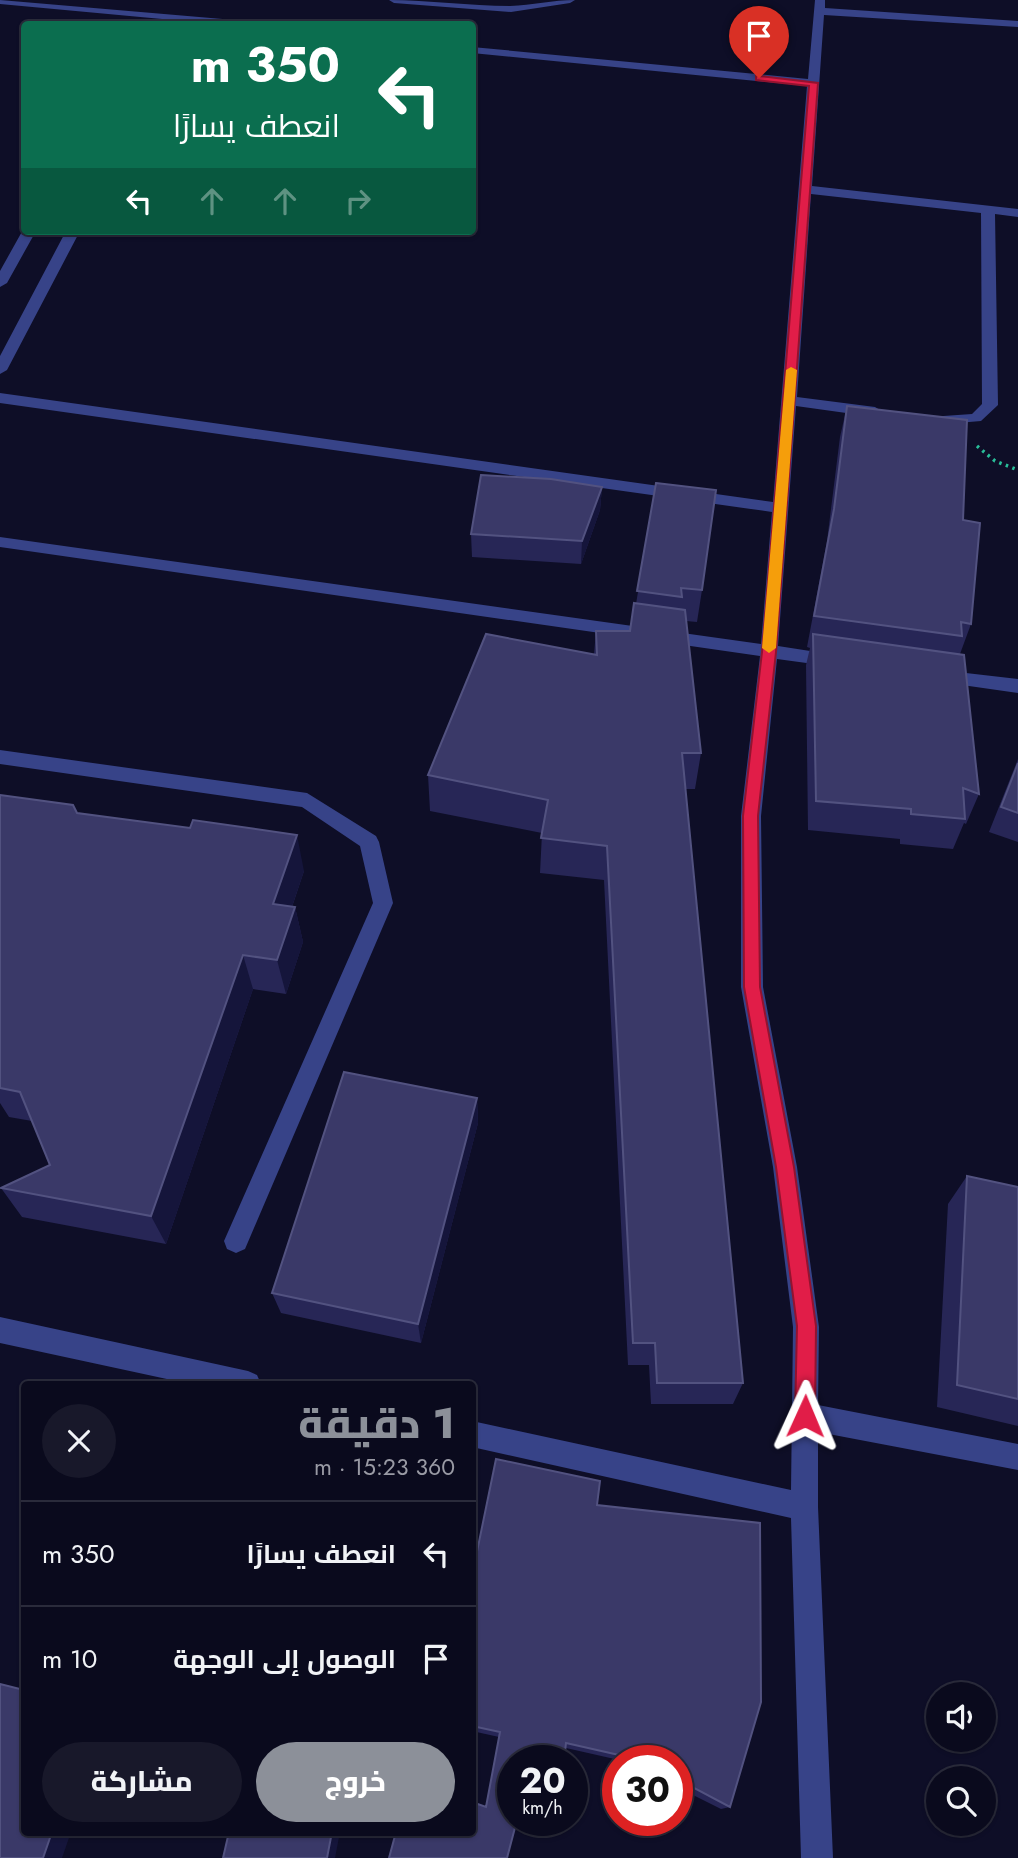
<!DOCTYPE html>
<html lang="ar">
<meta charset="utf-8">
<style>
body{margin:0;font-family:Jost,Cairo,sans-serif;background:#18182a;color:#f1f3f6;direction:rtl;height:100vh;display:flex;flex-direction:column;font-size:26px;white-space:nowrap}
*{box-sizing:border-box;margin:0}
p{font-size:23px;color:#999aa4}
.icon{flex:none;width:38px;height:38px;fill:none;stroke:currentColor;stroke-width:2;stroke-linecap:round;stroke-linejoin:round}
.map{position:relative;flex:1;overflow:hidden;direction:ltr}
.panel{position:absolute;left:21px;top:1381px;width:455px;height:455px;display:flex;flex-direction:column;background:#0a0a1d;border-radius:7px;box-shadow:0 2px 5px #0004,0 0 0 2px #2a2b3b;direction:rtl}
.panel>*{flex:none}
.banner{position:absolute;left:21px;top:21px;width:455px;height:214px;border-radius:7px;box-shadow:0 2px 5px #0004,0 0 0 2px #2a2b3b;direction:rtl;background:#0b6e4f;color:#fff;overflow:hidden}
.fabs{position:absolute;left:926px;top:1682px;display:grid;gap:14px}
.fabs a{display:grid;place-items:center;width:70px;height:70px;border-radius:50%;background:#0a0a1d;box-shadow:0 2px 5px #0004,0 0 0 2px #2a2b3b;font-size:35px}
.speed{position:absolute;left:497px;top:1745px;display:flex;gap:14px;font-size:35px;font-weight:700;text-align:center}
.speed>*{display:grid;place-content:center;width:91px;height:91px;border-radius:50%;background:#0a0a1d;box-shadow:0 2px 5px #0004,0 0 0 2px #2a2b3b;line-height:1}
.speed small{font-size:18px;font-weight:400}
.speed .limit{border:10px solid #d22;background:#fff;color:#111}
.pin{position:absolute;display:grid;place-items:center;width:60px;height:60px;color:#fff;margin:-72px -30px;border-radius:50% 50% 50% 0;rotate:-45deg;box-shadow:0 0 7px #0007}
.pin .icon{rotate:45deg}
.me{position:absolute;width:77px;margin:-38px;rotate:1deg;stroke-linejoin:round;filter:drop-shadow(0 0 5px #0008)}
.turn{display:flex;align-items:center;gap:24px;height:147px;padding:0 21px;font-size:32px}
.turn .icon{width:91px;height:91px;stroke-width:2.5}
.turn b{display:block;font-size:49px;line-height:60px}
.lanes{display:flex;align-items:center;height:66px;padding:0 21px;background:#0003;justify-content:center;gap:35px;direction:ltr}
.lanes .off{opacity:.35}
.round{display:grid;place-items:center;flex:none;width:74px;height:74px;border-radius:37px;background:#18182a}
.head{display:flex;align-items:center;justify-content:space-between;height:119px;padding:0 21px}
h1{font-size:42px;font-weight:800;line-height:52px;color:#8c9099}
.cta{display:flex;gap:14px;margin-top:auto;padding:14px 21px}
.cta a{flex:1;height:80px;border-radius:42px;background:#8c9099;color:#fff;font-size:28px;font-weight:800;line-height:80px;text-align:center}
.cta a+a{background:#18182a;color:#f1f3f6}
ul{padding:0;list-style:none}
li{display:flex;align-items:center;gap:21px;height:105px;padding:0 21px;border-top:2px solid #2a2b3b}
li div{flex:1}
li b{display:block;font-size:26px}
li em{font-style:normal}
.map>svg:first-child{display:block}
</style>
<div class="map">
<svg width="1018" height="1858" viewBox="0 0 1018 1858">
<rect width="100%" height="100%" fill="#0e0e27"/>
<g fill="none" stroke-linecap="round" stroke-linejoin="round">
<path stroke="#29be99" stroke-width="3.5" stroke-dasharray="2.5 4.5" stroke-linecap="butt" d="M977 446 995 461 1018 470"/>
<path fill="#374388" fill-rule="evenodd" d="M0 0 246 21 252 24H216L0 4Z
M389 0C429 0 469 6 510 6 532 5 553 0 575 0L570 3 511 12 394 3Z
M815 0H825V8L1018 21V27L824 15 812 186 1018 209V217L995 214 998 405 981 421 934 425 929 423 926 420 929 417 972 414 982 404 981 213 811 194 797 397 875 407 883 412 875 417 796 406 778 646 836 655 842 656 845 661 842 666 836 667 777 659 761 816 763 987 797 1167 819 1327 818 1405 1018 1444V1470L818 1432V1507L833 1858H801L791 1518 472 1447V1421L791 1490 793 1327 773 1167 741 987V816L760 656 0 547V537L761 644 772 512 0 403V393L773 502 807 86 472 53V47L808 79Z
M24 228V231H36L7 283 0 287V271Z
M66 231H80L7 370 0 374V356Z
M940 670 1018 679V693L934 681 931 676 934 671Z
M0 750 307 793 376 836 379 842 393 903 245 1249 236 1253 227 1249 224 1241 373 903 360 846 302 807 0 764Z
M0 1317 248 1371 257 1375 261 1384H190L0 1343Z"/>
</g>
<path fill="#272656" d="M847 406 963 520 971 624 960 654 979 794 966 824 964 823 953 849 900 844V839L808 830 806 665 810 648 807 647 827 541 840 437Z
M656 483 702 590 697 622 686 621 701 753 695 789H685L743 1383 733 1404H651L649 1365H628L604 880 540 873 542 833 430 811 428 775 594 654 596 631H630L636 604Z
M602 487 600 510 581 564 472 557 471 534Z
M1018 759V842L989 832Z
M0 795 304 871 292 907H295L303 942 286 994 253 989 166 1244 22 1217 1 1188 50 1165 32 1121 9 1117 0 1103Z
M477 1098 478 1123 421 1343 281 1313 272 1293Z
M967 1176 1018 1187V1426L937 1407 948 1204Z
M597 1505 730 1807 721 1809 677 1787V1760H619L566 1748 513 1760 486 1807 499 1737 472 1731V1576Z"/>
<path fill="#15153b" d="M602 487 600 510 581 564 582 541Z
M297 835 304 871 281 939 273 904Z
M295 907 303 942 286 994 277 960Z
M243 955 253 989 166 1244 151 1216Z
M477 1098 478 1123 421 1343 418 1324Z
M52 1832H71L62 1858H43Z
M332 1832H340L335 1858H327Z"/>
<path fill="#3a3968" stroke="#525280" stroke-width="2" d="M847 406 967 420 963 520 980 523 971 624 961 622 962 636 814 616 834 509Z
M481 475 551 479 602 487 582 541 471 534Z
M656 483 716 490 702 590 681 588 682 597 637 591Z
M634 603 685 610 701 753H682L743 1383H657L655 1343H633L607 846 541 838 548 800 428 775 486 634 597 655 596 631H630Z
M813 634 964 655 979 794 963 788 965 819 911 814V809L816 801Z
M1018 763V813L1001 807Z
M0 795 73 805 77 813 190 828 193 820 297 835 273 904 295 907 277 960 243 955 151 1216 1 1188 50 1165 20 1092 0 1088Z
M344 1072 477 1098 418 1324 272 1293Z
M967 1176 1018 1187V1399L957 1385Z
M496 1459 600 1481 597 1505 760 1523 761 1702 730 1807 677 1779V1760H641L566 1743 564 1760H513V1820H517L507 1858H389L396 1832H472V1802L486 1807 500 1732 472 1726V1576Z
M0 1684 24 1690V1832H52L43 1858H0Z
M229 1832H332L327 1858H223Z"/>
<path fill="#e11d48" stroke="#92132f" stroke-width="2" d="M759 76 818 83 776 652 758 816 760 987 794 1167 816 1326 815 1416 812 1423 805 1426 798 1423 795 1416 797 1326 776 1167 744 987 743 816 762 652 809 86 756 80V76Z"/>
<path fill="#f59e0b" d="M791 367 797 370 776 648 769 653 762 648 786 370Z"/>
</svg>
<div class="fabs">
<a><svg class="icon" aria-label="sound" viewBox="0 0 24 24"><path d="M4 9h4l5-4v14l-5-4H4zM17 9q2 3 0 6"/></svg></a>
<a><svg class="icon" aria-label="search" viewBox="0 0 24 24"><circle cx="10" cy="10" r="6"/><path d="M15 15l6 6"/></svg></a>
</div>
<div class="speed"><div>20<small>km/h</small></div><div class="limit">30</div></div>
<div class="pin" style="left:759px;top:78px;background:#d93025"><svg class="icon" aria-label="arrive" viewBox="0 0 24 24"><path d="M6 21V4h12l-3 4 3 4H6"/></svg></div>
<svg class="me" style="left:805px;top:1416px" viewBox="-20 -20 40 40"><path d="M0-17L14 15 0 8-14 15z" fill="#e11d48" stroke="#fff" stroke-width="4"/></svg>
<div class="banner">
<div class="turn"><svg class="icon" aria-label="left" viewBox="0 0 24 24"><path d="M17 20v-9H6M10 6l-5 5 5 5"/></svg><div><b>350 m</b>انعطف يسارًا</div></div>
<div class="lanes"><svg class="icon" aria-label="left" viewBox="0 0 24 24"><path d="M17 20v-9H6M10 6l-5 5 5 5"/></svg><svg class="icon off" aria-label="ahead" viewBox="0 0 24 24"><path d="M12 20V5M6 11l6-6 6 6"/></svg><svg class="icon off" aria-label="ahead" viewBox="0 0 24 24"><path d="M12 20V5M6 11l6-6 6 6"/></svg><svg class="icon off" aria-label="right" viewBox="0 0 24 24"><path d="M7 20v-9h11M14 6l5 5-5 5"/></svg></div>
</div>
<section class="panel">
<div class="head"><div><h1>1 دقيقة</h1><p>360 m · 15:23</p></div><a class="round"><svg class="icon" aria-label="close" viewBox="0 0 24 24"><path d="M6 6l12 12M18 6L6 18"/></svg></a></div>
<ul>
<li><svg class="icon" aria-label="left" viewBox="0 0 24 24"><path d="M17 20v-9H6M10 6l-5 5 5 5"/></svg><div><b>انعطف يسارًا</b></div><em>350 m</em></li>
<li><svg class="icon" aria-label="arrive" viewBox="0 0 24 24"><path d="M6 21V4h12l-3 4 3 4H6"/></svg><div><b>الوصول إلى الوجهة</b></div><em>10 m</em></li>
</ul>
<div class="cta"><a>خروج</a><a>مشاركة</a></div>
</section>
</div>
